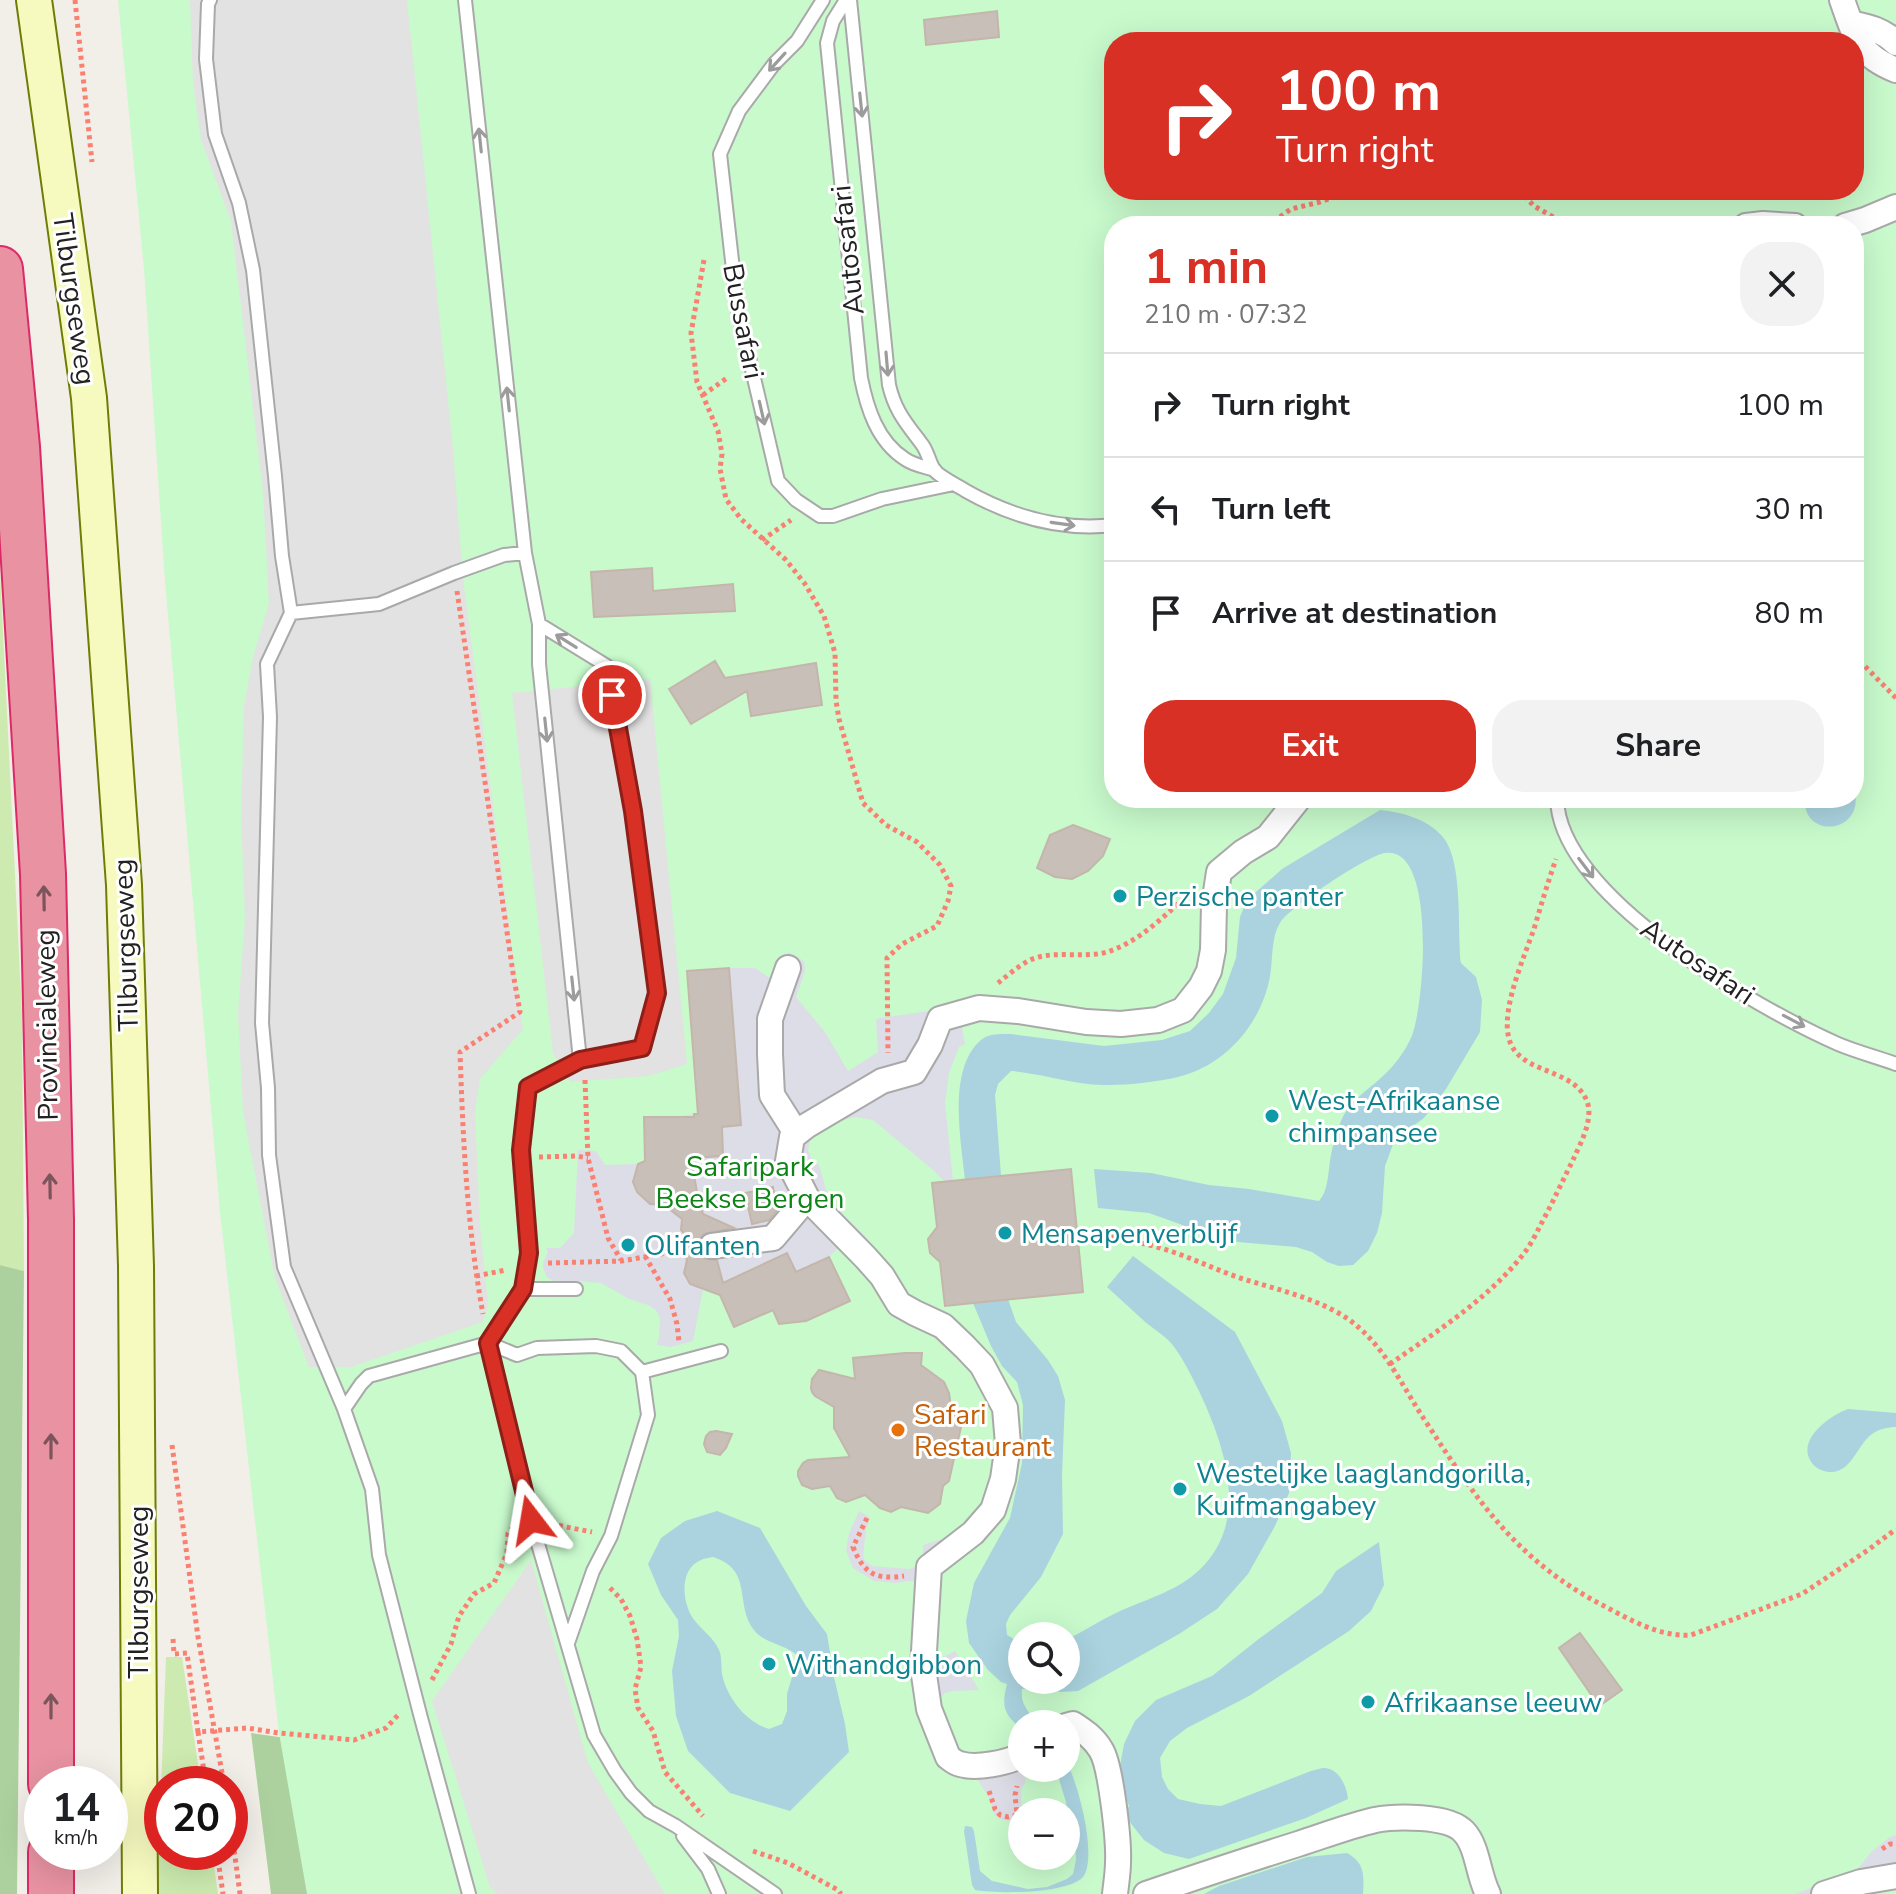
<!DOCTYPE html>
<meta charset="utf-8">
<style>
body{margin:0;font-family:"Nunito Sans",sans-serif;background:#f2f2f2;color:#202124;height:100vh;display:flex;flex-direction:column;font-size:30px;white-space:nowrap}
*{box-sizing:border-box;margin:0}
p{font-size:26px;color:#757577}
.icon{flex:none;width:44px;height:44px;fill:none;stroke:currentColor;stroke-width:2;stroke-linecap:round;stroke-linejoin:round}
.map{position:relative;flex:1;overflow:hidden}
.details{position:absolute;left:1104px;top:216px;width:760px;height:592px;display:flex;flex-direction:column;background:#fff;border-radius:32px;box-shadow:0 8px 32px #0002}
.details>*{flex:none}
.hud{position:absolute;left:1104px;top:32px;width:760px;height:168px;border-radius:32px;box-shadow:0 8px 32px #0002;background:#d93025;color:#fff;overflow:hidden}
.tools{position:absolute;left:1008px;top:1622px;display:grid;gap:16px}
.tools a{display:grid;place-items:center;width:72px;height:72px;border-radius:50%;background:#fff;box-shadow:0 8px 32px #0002;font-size:40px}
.speed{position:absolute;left:24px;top:1766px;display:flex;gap:16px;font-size:40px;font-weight:700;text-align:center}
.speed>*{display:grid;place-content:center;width:104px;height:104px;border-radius:50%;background:#fff;box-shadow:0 8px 32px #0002;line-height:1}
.speed small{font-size:20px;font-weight:400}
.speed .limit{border:12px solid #d22;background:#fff;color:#111}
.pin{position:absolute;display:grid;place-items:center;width:68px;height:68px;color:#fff;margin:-34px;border:4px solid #fff;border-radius:50%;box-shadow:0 2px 8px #0007}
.me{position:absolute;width:88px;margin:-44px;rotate:346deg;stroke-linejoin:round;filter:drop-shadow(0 0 6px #0008)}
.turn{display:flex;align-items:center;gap:28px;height:168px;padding:0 40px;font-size:36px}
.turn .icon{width:104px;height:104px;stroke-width:2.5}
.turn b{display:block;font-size:56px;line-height:68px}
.round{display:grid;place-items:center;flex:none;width:84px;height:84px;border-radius:32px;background:#f2f2f2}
.headline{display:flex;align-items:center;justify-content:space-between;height:136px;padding:0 40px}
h1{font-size:48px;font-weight:700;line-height:60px;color:#d93025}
.action{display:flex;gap:16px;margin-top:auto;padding:16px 40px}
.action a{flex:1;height:92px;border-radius:32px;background:#d93025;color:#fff;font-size:32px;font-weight:700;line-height:92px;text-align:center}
.action a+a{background:#f2f2f2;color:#202124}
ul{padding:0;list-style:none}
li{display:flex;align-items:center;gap:24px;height:104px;padding:0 40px;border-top:2px solid #e0e0e0}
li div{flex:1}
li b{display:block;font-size:30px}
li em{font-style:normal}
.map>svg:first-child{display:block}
</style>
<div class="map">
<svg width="1896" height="1894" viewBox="0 0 1896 1894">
<rect width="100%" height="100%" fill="#f2efe9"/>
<path fill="#cdebb0" d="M0 572 22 1015 24 1271 0 1265Z
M166 1657H182L201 1784H162V1852H212L218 1894H157Z"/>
<path fill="#add19e" d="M0 1265 24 1271 17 1894H0Z
M251 1733 336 1745 452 1894H271Z"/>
<path fill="#c8facc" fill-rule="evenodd" d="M118 0H1896V1894H307L279 1733 220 1212 165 581 144 269ZM1114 42H1854V190H1114ZM1114 226H1854V798H1114ZM1022 1636H1066V1680H1022ZM1022 1724H1066V1768H1022ZM1022 1812H1066V1856H1022Z"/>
<path fill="#e2e2e2" d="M190 0H407L453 449 463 579 523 1029 480 1079 475 1112 480 1225 488 1304 483 1322 351 1367H309L275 1278 243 1112 238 1013 245 917 241 818 244 705 253 658 269 603 263 492 231 221 201 140 193 83Z
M650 679 687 1064 648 1076 570 1082 553 1053 512 693Z
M531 1560 588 1763 665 1894H498L490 1887 432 1701Z"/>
<path fill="#dddde8" d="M1294 798H1324L1310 800 1286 829 1270 843 1233 868 1228 874 1224 884 1216 965 1211 982 1204 996 1191 1011 1170 1024 1142 1029H1100L1024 1018 982 1017 961 1022 965 1044 959 1047 949 1073 945 1103 953 1181H944L932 1169 873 1120 856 1117 837 1121 820 1127 810 1140 808 1150 811 1158 819 1165 826 1190 835 1207 867 1238 913 1301 921 1307 949 1316 959 1323 983 1357 1008 1386 1010 1393 1015 1442 1008 1485 1002 1502 986 1528 971 1543 944 1563 938 1569 936 1575 929 1644 930 1655 939 1659 955 1651 979 1690 952 1691 945 1693 940 1698 941 1716 947 1733 945 1739 948 1749 958 1754 984 1757 1011 1753 1015 1748 1022 1745 1021 1766 1026 1781 1021 1790 1022 1816 1013 1821 1002 1820 995 1815 989 1798 974 1774 944 1765 936 1756 931 1742 922 1697 918 1665 915 1624 920 1583 908 1581 896 1583 874 1581 853 1568 846 1551 849 1533 859 1511 870 1517 866 1530 863 1556 865 1561 872 1566 909 1569 918 1566 923 1561V1545L952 1536 981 1509 990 1493 998 1468 1000 1451V1416L990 1382 957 1360 951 1340 946 1332 937 1326 922 1322 893 1305 849 1247 840 1246 829 1257 796 1272 787 1254 754 1269 757 1276 719 1294 715 1281 717 1269 711 1258 714 1252 706 1237 710 1225 706 1215 699 1212 697 1194 681 1188 684 1177 677 1163 675 1161V1117L694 1114 696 1157 723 1156 722 1127 741 1125 729 968H755L776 982 788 952 804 961 805 971 796 997 825 1032 848 1071 878 1052 876 1019 887 1017 970 1005 1008 1003 1120 1017 1159 1013 1170 1009 1187 996 1196 984 1200 972 1205 946 1208 880 1210 873 1217 862 1277 819Z
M578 1150 596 1151 605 1165 638 1164 633 1182 637 1192 650 1204 666 1206 670 1203 671 1211 682 1219 681 1230 688 1238 683 1251 687 1260 684 1273 690 1284 703 1289 693 1341 671 1347 657 1345 659 1337 660 1319 656 1310 648 1305 629 1299 601 1283 579 1281 556 1282 550 1279 546 1276 543 1267V1263L548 1252 546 1248H560L574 1233Z
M1896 1835V1886L1853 1894H1795L1856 1871 1872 1851 1890 1837Z"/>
<path fill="#aad3df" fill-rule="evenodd" d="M1854 788C1867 835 1801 840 1805 798H1854Z
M1380 810C1402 812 1427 819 1442 836 1464 860 1457 931 1461 963L1476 977 1482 1000 1480 1032 1446 1089 1424 1118 1395 1139 1385 1166 1382 1213 1377 1233 1368 1251 1353 1265 1339 1266 1327 1262 1312 1252 1296 1247 1227 1241 1149 1213 1098 1208 1094 1169 1151 1173 1209 1185 1249 1189 1319 1201C1329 1190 1328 1170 1331 1155 1333 1144 1337 1131 1341 1121 1350 1100 1367 1091 1382 1077 1394 1066 1404 1053 1411 1038 1424 1010 1438 845 1385 853 1368 855 1288 908 1280 923 1271 937 1273 959 1270 976 1262 1023 1225 1066 1178 1077 1151 1083 1115 1087 1088 1084 1062 1081 1037 1073 1011 1071L998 1084 995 1095 1001 1176 965 1180C961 1140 947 1069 981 1040 989 1033 1001 1034 1011 1034L1104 1046 1162 1040 1190 1031 1209 1013 1223 994 1236 958 1240 917 1247 900 1282 869Z
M1133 1256 1235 1332 1282 1421 1291 1453 1289 1493 1275 1526 1248 1574 1217 1609 1179 1634 1078 1691 1060 1692 1043 1688 1022 1689C1020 1705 1029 1713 1039 1724H1022V1729C1004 1715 1001 1707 1007 1684L1001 1682 988 1670 969 1643 966 1621 974 1583 1010 1518 1022 1463 1023 1405 1017 1382 1002 1366 991 1346 973 1303 1008 1299 1016 1322 1048 1360 1058 1376 1065 1400 1062 1475 1063 1534 1041 1577 1010 1615 1006 1624 1007 1635 1022 1644V1680H1066V1641L1068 1639C1084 1631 1099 1621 1116 1613 1147 1598 1182 1591 1206 1563 1249 1514 1223 1442 1199 1391 1191 1375 1182 1356 1171 1343 1163 1334 1152 1328 1143 1320 1131 1309 1119 1298 1107 1287Z
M1848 1409 1896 1413V1427C1888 1427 1879 1429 1872 1434 1856 1445 1850 1481 1821 1470 1816 1468 1811 1463 1809 1458 1800 1437 1831 1415 1848 1409Z
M717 1511 760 1528 806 1606 827 1634 834 1677 845 1724 849 1752 790 1811 730 1793 688 1751 676 1716 672 1671 679 1636 678 1620 661 1595 648 1564 661 1538 685 1521ZM713 1557C754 1570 734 1604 754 1630 765 1645 790 1644 801 1660L800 1668 792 1677 787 1694V1711L782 1724 769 1729C746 1722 727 1698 722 1674 721 1667 722 1656 719 1650 714 1638 702 1630 695 1621 682 1605 678 1569 701 1560 705 1558 709 1558 713 1557Z
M1379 1542 1384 1585 1371 1611 1349 1631 1249 1696 1187 1728 1170 1741 1160 1758 1162 1777 1168 1789 1178 1799 1200 1804 1221 1806 1311 1771C1316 1770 1320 1768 1325 1768 1339 1769 1347 1786 1348 1799L1306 1818 1189 1859 1164 1853 1144 1840 1125 1816 1129 1806 1121 1784 1120 1766 1124 1744 1135 1721 1156 1700 1212 1676 1260 1638 1322 1593 1336 1571Z
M1066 1761C1078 1782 1098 1857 1083 1877 1067 1894 999 1894 975 1890L972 1885 964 1831 965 1826 972 1827 974 1831 980 1871 992 1881 1028 1889 1047 1887 1067 1879 1073 1874 1076 1860 1075 1826 1068 1816 1066 1802 1058 1776 1054 1768H1066Z
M1347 1853C1365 1863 1364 1875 1363 1894H1204L1219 1886 1307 1857Z"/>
<path fill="#c7bfb8" stroke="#c4b6ab" stroke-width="2" d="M997 11 999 37 926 45 924 20Z
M652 568 653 591 733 584 735 611 594 617 591 572Z
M715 661 725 678 816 663 822 705 751 716 747 691 691 724 669 689Z
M1073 825 1110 839 1103 856 1088 871 1072 879 1055 877 1037 868 1050 835Z
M729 968 741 1125 722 1127 723 1156 691 1158 700 1209 701 1207 703 1214 734 1228 704 1234 698 1241 697 1249 701 1256 706 1259 717 1260 723 1283 787 1253 796 1272 829 1257 850 1301 806 1321 779 1324 773 1310 734 1327 720 1295 690 1284 684 1273 687 1260 683 1251 688 1238 681 1230 682 1219 664 1205 650 1204 637 1192 633 1182 638 1164 645 1161 644 1117H694V1114H698L687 971Z
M1071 1169 1083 1292 945 1306 940 1262 930 1253 928 1239 937 1227 932 1183Z
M773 1187 777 1210 769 1220 752 1224 745 1193Z
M905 1353H922L921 1365 944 1382 949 1393 952 1414 956 1416 961 1427 949 1481 943 1486 940 1504 928 1513 901 1507 891 1512 880 1508 865 1495 846 1502 837 1498 830 1486 812 1489 802 1485 798 1476V1471L803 1463 808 1460 850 1457 834 1428V1407L815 1396 812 1392 811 1388 812 1379 819 1370 855 1379 853 1358Z
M716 1431 732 1434 726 1448 720 1455 707 1452 704 1444 706 1436 710 1432Z
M1580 1633 1622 1690 1599 1706 1559 1648Z"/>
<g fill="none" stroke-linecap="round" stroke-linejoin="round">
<g stroke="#a9a9a9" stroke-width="16">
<path id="lane" d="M210 0 208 4 206 59 215 134 239 203 253 270 275 476 282 556 291 613
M465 0 525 553 539 624 607 666 633 811 657 993 642 1048 580 1060 528 1087 521 1150 529 1253 523 1289 488 1343 531 1520 594 1735 615 1771 631 1793 649 1811 676 1826 775 1894
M823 0 797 41 774 64 739 111 720 154 737 305 778 481 796 500 820 516H833L882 499 954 484
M846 0 833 21 827 43 861 378C867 408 877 441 905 459 913 465 926 467 935 470
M850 0 889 385C895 411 906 423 921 443 928 451 929 463 935 471 943 479 957 485 966 491 1012 517 1062 531 1114 525
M539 624V664L580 1060
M1557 798C1558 896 1757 1008 1838 1044 1857 1052 1877 1057 1896 1064
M523 1289H576
M642 1372 721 1351
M344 1409 361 1384 369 1376 488 1343 517 1355 537 1348 596 1346 621 1351 642 1372 648 1415 611 1536 593 1571 568 1643
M683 1836 708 1869 719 1894
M469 1894 421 1718 379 1555 372 1489 344 1409 284 1267 269 1155 268 1088 262 1023 270 717 267 664 291 613 379 604 454 573 504 555 525 553"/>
</g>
<g stroke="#a9a9a9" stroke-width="28">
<path id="street" d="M1842 0C1855 36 1858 55 1896 70
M1851 23C1869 27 1883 30 1896 43
M1746 226 1763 224 1795 226
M1845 226 1865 220 1896 207
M788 968 770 1019V1054L772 1095 796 1133
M807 1198 866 1258 882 1276 899 1304 915 1313 943 1326 965 1347 982 1365 1005 1408 1008 1444 1003 1479 993 1510 973 1533 929 1567 923 1668 929 1709 948 1757C952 1760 955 1763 960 1764 976 1769 1007 1763 1022 1755
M712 1246 773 1238 807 1198 788 1161 792 1137 806 1126 882 1081 914 1072 930 1045 940 1019 979 1008 1018 1011 1086 1022 1121 1024 1158 1020 1183 1010 1201 987 1209 971 1213 950 1214 905 1219 872 1243 852 1268 837 1299 798
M1066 1726 1073 1724C1084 1731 1094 1738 1101 1750 1111 1766 1119 1841 1118 1862 1118 1873 1116 1884 1115 1894
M1146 1894C1196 1877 1247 1860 1298 1844 1323 1836 1349 1826 1375 1820 1395 1816 1449 1815 1464 1832 1478 1847 1478 1875 1488 1894
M1824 1894 1861 1882 1896 1876"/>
</g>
<g stroke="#707d05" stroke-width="38">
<path id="secondary" d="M34 0 89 398 124 885 136 1266 140 1894"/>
</g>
<g stroke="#dc2a67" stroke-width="48">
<path id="highway" d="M0 269 17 447 43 874 51 1220V1784
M51 1852V1894"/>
</g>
<path stroke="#fa8072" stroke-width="5" stroke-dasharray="4 4" stroke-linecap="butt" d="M75 0 92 162
M1519 190 1534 206 1569 226
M1267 226 1291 209 1320 202 1355 190
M704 260 691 333 697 382 718 431 722 454 720 469 726 499 741 519 786 560 805 584 824 616 835 653 836 701 839 719 863 803 886 825 917 842 940 865 951 886 948 901 937 926 902 944 887 958 888 1053
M703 395 727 378
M762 540 791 520
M457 591 513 973 520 1012 460 1052C463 1140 467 1227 483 1314
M1854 655 1896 698
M998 983C1007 976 1017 967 1028 961 1050 949 1083 959 1107 952 1139 942 1164 916 1188 895
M585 1080 588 1158 608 1238 621 1260
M539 1157 576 1156 588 1158
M1102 1235C1126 1240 1150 1244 1173 1252 1196 1260 1217 1270 1240 1278 1278 1290 1327 1300 1357 1326 1386 1350 1403 1387 1424 1419 1477 1500 1516 1561 1606 1607 1632 1621 1661 1637 1691 1635L1802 1594 1868 1550 1896 1529
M645 1256 670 1299 677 1324 679 1342
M548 1263 622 1261 689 1249
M476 1276 506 1270
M1390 1364C1436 1332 1491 1297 1525 1252 1531 1244 1536 1234 1540 1226 1552 1204 1562 1182 1573 1160 1581 1142 1596 1116 1585 1097 1568 1066 1514 1074 1508 1034 1503 1005 1524 957 1534 929 1541 905 1548 882 1556 859
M172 1445 198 1637 224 1784
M867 1518 853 1547C864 1574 876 1580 904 1576
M551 1524 592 1532
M610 1588 621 1599 630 1616 637 1639 641 1667 635 1689 638 1708 653 1731 665 1772 703 1816
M173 1639 174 1654 187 1653 198 1732 247 1728 279 1733 354 1740 386 1728 400 1713
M432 1680 451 1644 459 1616 474 1594 494 1583 507 1553 508 1533 512 1528
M198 1732 206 1784
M989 1791 995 1809 1000 1815 1008 1817 1017 1815 1015 1795 1017 1786
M230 1819 240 1894
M1882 1849 1890 1844H1896
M753 1851 788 1863 838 1890 841 1894
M217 1852 223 1894"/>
<use href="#lane" stroke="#fff" stroke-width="12"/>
<use href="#street" stroke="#fff" stroke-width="24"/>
<use href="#secondary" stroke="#f7fabf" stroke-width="34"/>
<use href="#highway" stroke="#e892a2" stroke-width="44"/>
</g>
<defs><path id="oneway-shaft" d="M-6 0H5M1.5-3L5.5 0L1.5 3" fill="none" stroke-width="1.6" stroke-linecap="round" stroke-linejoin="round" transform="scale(2)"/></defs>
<g stroke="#9c9c9c">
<use href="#oneway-shaft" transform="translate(777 62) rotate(132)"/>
<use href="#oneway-shaft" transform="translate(861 105) rotate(84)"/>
<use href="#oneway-shaft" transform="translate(480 140) rotate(-96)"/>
<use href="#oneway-shaft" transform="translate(887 364) rotate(85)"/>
<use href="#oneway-shaft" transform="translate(508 399) rotate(-96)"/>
<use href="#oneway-shaft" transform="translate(762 413) rotate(77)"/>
<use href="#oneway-shaft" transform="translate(1063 524) rotate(8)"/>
<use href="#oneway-shaft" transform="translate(566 641) rotate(-148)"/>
<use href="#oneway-shaft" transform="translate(546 730) rotate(84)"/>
<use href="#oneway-shaft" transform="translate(1586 868) rotate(53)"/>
<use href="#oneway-shaft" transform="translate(573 989) rotate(84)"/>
<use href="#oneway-shaft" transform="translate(1794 1021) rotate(28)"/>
</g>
<g stroke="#7b545c">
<use href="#oneway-shaft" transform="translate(44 898) rotate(-91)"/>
<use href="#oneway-shaft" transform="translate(50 1186) rotate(-91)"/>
<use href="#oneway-shaft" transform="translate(51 1446) rotate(-90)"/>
<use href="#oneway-shaft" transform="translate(51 1706) rotate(-90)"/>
</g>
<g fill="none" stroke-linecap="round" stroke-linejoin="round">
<g stroke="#8d1f18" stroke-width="20">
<path id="route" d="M531 1520 488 1343 523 1289 529 1253 521 1150 528 1087 580 1060 642 1048 657 993 633 811 612 695"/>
</g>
<use href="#route" stroke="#d93025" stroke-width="14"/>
</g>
<g fill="#0f9aa8" stroke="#fff" stroke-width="3">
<circle cx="1120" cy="896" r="8"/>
<circle cx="1272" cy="1116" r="8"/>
<circle cx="1005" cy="1233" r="8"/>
<circle cx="628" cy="1245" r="8"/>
<circle cx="1180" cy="1489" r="8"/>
<circle cx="769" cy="1664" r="8"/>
<circle cx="1368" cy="1702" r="8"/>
</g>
<circle fill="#e8710a" stroke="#fff" stroke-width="3" cx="898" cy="1430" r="8"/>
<g text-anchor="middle" stroke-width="6" stroke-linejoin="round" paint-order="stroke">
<g font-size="28" fill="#222" stroke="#fff">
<text transform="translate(847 250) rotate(-96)" y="10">Autosafari</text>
<text transform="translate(75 299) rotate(82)" y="10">Tilburgseweg</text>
<text transform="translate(744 321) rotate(79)" y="10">Bussafari</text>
<text transform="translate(125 945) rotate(-92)" y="10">Tilburgseweg</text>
<text transform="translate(1698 961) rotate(34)" y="10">Autosafari</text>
<text transform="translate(46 1025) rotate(-91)" y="10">Provincialeweg</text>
<text transform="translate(138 1592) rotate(-90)" y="10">Tilburgseweg</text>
</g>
<g font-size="28" fill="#0d838f" stroke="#fff" text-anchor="start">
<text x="1136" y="906">Perzische panter</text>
<text x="1288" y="1110">West-Afrikaanse<tspan x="1288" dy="32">chimpansee</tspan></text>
<text x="1021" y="1243">Mensapenverblijf</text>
<text x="644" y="1255">Olifanten</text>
<text x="1196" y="1483">Westelijke laaglandgorilla,<tspan x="1196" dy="32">Kuifmangabey</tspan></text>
<text x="785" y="1674">Withandgibbon</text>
<text x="1384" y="1712">Afrikaanse leeuw</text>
</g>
<g font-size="28" fill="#0c8416" stroke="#fff">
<text x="750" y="1176">Safaripark<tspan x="750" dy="32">Beekse Bergen</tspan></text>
</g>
<g font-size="28" fill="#c56008" stroke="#fff" text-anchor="start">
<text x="914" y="1424">Safari<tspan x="914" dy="32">Restaurant</tspan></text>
</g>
</g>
</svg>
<div class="tools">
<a><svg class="icon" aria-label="search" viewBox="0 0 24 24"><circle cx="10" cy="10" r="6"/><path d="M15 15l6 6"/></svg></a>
<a>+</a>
<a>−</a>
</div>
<div class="speed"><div>14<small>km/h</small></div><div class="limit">20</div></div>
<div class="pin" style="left:612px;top:695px;background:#d93025"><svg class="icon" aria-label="arrive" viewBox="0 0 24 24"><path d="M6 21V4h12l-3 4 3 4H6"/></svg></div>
<svg class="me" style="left:531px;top:1520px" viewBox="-20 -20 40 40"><path d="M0-17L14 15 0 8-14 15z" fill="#d93025" stroke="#fff" stroke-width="4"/></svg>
<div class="hud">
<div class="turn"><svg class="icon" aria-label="right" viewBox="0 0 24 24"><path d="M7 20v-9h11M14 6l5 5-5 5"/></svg><div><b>100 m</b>Turn right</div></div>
</div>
<section class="details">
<div class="headline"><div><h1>1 min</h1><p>210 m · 07:32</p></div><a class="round"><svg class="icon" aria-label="close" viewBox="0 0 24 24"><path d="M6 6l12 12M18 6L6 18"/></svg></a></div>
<ul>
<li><svg class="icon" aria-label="right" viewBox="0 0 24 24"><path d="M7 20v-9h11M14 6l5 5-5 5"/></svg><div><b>Turn right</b></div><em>100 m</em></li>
<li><svg class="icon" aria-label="left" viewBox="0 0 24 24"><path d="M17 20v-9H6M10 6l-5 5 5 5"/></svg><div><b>Turn left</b></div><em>30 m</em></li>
<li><svg class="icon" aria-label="arrive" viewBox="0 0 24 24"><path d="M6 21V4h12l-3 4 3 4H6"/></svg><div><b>Arrive at destination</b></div><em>80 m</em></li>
</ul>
<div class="action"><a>Exit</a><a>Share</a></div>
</section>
</div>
